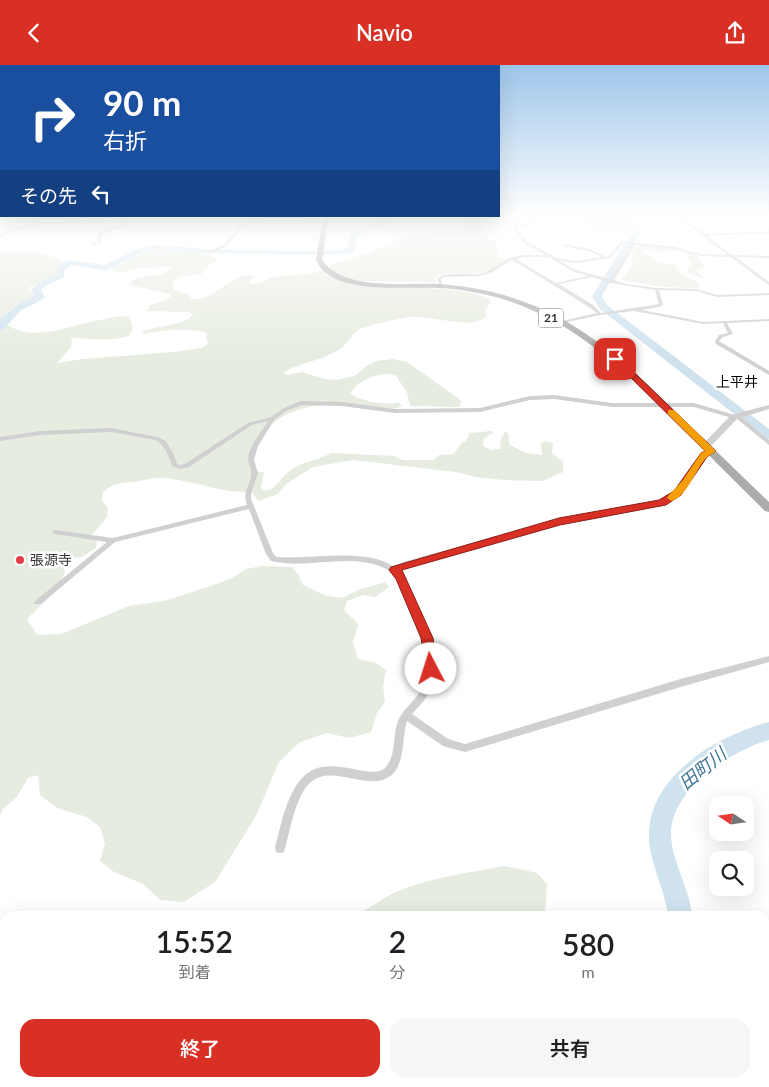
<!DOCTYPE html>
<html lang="ja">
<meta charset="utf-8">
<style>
body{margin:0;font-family:Lato,"Noto Sans JP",sans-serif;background:#f6f6f6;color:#202124;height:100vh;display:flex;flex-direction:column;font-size:19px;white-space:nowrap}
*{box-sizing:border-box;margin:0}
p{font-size:16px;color:#757577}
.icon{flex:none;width:28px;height:28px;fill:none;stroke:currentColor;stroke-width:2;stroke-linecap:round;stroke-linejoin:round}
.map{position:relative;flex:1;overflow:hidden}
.sheet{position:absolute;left:0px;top:846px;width:770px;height:176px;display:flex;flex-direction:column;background:#fff;border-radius:15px 15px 0 0;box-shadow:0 5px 20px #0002}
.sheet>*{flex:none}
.banner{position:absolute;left:0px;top:0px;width:500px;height:152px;box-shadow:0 5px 20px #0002;background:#1a4fa0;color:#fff;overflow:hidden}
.needle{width:32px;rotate:283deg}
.controls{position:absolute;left:709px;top:731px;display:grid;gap:10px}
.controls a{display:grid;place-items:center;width:45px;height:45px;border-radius:10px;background:#fff;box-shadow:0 5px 20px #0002;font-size:25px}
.pin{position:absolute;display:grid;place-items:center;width:42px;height:42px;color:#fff;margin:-21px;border-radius:10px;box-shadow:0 2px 8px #0006}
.me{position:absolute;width:55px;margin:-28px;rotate:355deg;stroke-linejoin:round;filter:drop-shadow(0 0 4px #0008)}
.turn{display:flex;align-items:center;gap:18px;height:105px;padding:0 20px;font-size:22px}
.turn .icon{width:65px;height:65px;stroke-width:2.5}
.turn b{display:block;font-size:35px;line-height:42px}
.then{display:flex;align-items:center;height:48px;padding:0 20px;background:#0003;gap:10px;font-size:19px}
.eta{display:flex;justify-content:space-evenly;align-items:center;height:85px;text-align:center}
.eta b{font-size:30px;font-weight:600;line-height:35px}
.cta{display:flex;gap:10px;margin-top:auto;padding:10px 20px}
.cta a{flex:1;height:58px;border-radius:15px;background:#d93025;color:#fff;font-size:20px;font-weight:600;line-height:58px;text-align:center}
.cta a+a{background:#f6f6f6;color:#202124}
header{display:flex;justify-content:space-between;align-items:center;height:65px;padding:0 20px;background:#d93025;color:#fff;font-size:22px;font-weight:600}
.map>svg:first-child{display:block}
</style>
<header><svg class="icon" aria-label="back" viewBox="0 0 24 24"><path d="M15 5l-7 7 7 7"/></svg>Navio<svg class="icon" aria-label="share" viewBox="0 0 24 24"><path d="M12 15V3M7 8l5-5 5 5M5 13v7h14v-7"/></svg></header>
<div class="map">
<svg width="769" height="1022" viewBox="0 0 769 1022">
<rect width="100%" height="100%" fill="#fff"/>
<path fill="#e6ecdf" d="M472 151H482L478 157 480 159 488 161 487 164 494 165H483L482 167 491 169 486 174 496 176 499 192 504 194C484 219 461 201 436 211L435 217 364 216 361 220 372 222C400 223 469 220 491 236L485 246 487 251C471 266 432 250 410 252 401 253 364 261 358 265 349 272 347 282 333 288 315 297 301 297 283 308L288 310 302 307 324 314 336 315 355 311 365 302 377 296 393 294 407 297 462 336 459 342 410 341 407 327 396 311C382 304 356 316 350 329 366 337 381 340 399 338L402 341C385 349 364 343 345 341 316 337 284 345 264 366 252 378 248 387 251 404L264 408 261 422 262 425C275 427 279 415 287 408 299 397 317 396 331 388L394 391 403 395H434L439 390 454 389 462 377 466 376 470 368 492 366 493 368 484 373 483 381 491 385 501 384 500 376 505 367 508 368 510 380 526 388 542 390 541 379 545 376 553 378 552 388 563 397V407L542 416 503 415 476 412 456 407 353 395 313 402 286 419 278 429 258 436 252 427C220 429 189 413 157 413 149 413 142 416 134 417 121 418 113 418 103 427L102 436 108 443 107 452 90 472 97 476 96 483 81 492 69 494 64 504 65 508 52 529 27 554 37 570 61 569 129 541 164 536 205 523 232 513 246 504 262 501 292 502 298 509 303 520 327 531 342 533 358 525 385 517 389 522 375 532 363 530 347 536 344 545 358 559 353 578 358 594 376 598 386 605 383 621 385 637 377 648 371 667 349 673 327 668 300 677 279 697 256 751 215 817 184 837 160 835 143 819 114 807 100 796 105 778 100 762 87 752 57 743 40 730 38 710 28 713 17 732 2 745 0 752V187L33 186 62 195 63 198 58 204V208L52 213 28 223 35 232C21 238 8 242 1 256 29 277 56 265 86 258 97 255 109 253 121 251L129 252 133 263 129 271C120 274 102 275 93 274 85 274 80 272 72 273L71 282 57 298 83 294 173 287 202 283 208 279 206 268C193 262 159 265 145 269L142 267C158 260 180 262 193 250L189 247 147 246 150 240 162 237 170 232V229L134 221 129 218C140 207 161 215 172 202L138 203 122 208 113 206 114 203C125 197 137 190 149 186 165 182 204 184 217 195L209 200 200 210 180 211 173 217V224L189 230 192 234C215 237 230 206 254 211L249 216 250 219C265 219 268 212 280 211 298 209 312 211 329 203L331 199 367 189 406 171 456 163 467 158Z
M577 151 611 152 629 163 630 166 628 169 598 165V162L581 156Z
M640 180 681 185 696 190 705 201 696 206 705 213 687 208V205L692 196 684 188 677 186 656 187 645 184 643 185C651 196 662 198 675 200L681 209 697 217 699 221 696 223 663 222 621 215 632 200 633 185Z
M504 801 537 808 547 819 545 851H351C368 846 381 833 398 826 432 812 469 808 504 801Z
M5 869V1018H491V1022H0V871Z"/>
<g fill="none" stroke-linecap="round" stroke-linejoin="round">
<path fill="#cfe2ee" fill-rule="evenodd" d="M388 151H395L388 158 357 171 354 188 324 190 320 188 324 186 347 184 350 168 378 158Z
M611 151H620L638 160 640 167 602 231 607 240 769 364V374L765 373 600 244 592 231 632 167 631 163Z
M156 180 208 184 313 186 317 188 313 190 208 188 156 184 139 189 106 206 73 200 65 205 64 212 47 220 41 225 45 232 43 234 20 246 4 264 0 265V255C10 244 21 236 35 231L31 225C39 217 47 214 57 209L58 202 68 195 105 200 135 185Z
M769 657V675C730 686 670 725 671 770 672 798 690 823 692 851H668C665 824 648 794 649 770 649 710 719 670 769 657Z
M569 1018H602L601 1022H567Z"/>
<path fill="#d0d0d0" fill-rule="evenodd" d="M110 151H121L66 159H38L0 171V169L38 157H66Z
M123 151H127L129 153C122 163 113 165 102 169L101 178 91 180V178L98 176 99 167 118 160 125 153Z
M677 151H680L704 169 769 166V168L707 171 732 190 769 191V193L736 192 769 217V220L730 192 700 191 676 184 635 180 614 215 626 219 657 223 697 224 717 230 769 228V230L717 232 697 226 659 225 663 240 659 242 642 245 703 257 769 254V256L727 258 733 269 723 272 719 276 769 306V310L716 279 715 276 719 270 728 268 723 258 703 259 634 246 600 250 558 259V257L597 248 589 242 512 195 491 208 480 211 443 212 441 214 443 222H441L437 214C445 206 467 210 479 209 491 207 499 197 510 193 521 189 533 190 545 190L524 178 513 161 537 156 538 158 517 162 526 176 557 193 576 196 602 192 588 186 564 181V179L590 184 606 192 609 191 622 176 676 182 700 189 727 190ZM623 178 632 179 610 214 576 205 560 196 576 198 611 193ZM523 192H549L574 207 589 211 556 218 516 194ZM592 212 611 218 655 225 659 239 601 248 593 240 559 219Z
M275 154 327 157 325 158 275 156 250 159 242 163 226 181 209 189 206 188 224 179 240 161 248 157Z
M554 330 612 338H694L735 350H739L769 375V380L736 353H732L694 342H612L554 334 530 335 480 347 395 348 342 341 302 340 286 346 275 354 258 381 254 395 258 408 251 429V434L273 488 276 492C311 495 366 482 394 502L403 497 559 454 660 435 676 427 702 389 711 384 714 386 706 391 702 396 680 429 664 439 559 458 406 502 399 506C406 512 409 521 413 529 424 553 441 587 435 614 431 629 422 638 412 649L448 674 465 679 684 613 769 591V597L684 621 465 687 443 681 407 656C402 672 405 690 396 705 375 735 330 692 307 721 294 738 291 763 285 783L284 787 280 788 276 787 275 783C282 757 290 707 322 702 335 700 350 703 363 706 371 707 379 708 385 703 397 691 392 671 398 656 405 640 420 634 425 616 433 591 417 555 406 532 404 526 402 520 398 515 396 510 389 505 384 503 348 487 308 505 271 496L266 489 249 444 115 477 41 539H35L34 537 107 477 55 469 52 467 53 465H55L113 473 247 440C242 427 250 422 251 410 252 404 248 399 248 394 249 381 261 367 268 356L252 360 189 402 180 404 172 401C168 391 166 380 155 375L111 367 40 370 0 376V372L40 366 111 363 157 372 166 376 174 390 177 399 180 400 185 399 248 358 271 352 282 344 301 336 342 337 395 344 480 343 530 331Z"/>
<path fill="#d0d0d0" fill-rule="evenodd" d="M769 340V344L737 354 712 380 704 382 700 380 706 376 731 350Z"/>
<path fill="#ababab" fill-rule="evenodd" d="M323 151H329L322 195C345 227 405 217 440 219 462 221 485 224 507 231 583 254 632 303 687 358 714 384 742 411 769 437V447L765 446C736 417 707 389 679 360 625 306 578 258 503 234 482 228 461 224 439 223 407 221 351 229 325 207 321 204 318 199 316 195Z"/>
</g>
<linearGradient id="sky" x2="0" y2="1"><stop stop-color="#9ec6ea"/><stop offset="0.51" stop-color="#fff"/><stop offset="1" stop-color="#fff" stop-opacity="0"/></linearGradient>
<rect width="769" height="294" fill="url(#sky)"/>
<path fill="#d93025" stroke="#8d1f18" d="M613 292H618L716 386 707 392 681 430 666 440 560 460 402 505 433 573 438 604 436 608 431 610 427 608 421 573 396 514 389 505 391 502 559 453 659 435 674 426 701 388 705 386 613 295Z"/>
<path fill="#f59e0b" d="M668 345H674L716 386C713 389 709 390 706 393 696 404 687 431 672 436L667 433 669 430 683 415 701 388 705 386 668 349Z"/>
<circle fill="#e63946" stroke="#fff" stroke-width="2" cx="20" cy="495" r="5"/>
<g text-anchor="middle" stroke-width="5" stroke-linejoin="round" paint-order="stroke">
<rect fill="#fff" stroke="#707070" stroke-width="1" x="538.5" y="243.5" width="25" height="19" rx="4"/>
<g font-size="12" font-weight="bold" fill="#333">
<text x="551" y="257">21</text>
</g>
<g font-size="14" fill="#000" stroke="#fff">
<text x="737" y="322">上平井</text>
</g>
<g font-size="14" fill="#333" stroke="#fff" text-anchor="start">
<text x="30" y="500">張源寺</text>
</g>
<g font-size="18" font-style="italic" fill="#3f7597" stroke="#fff">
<text transform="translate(703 704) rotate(-39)" y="6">田町川</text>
</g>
</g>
</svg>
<div class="controls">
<a><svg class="needle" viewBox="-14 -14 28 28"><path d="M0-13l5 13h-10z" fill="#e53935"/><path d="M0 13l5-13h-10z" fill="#757577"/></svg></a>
<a><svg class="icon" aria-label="search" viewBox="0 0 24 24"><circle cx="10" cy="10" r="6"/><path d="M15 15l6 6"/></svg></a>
</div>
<div class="pin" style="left:615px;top:294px;background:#d93025"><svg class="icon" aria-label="arrive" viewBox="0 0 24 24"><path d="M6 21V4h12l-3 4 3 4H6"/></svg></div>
<svg class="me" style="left:431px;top:604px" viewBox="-20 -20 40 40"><circle r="19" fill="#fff"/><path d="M0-13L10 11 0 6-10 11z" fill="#d93025"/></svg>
<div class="banner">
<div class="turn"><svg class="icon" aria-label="right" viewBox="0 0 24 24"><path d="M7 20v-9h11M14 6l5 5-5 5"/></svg><div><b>90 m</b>右折</div></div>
<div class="then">その先<svg class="icon" aria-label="left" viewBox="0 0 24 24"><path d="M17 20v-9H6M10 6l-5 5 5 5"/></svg></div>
</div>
<section class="sheet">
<div class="eta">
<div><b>15:52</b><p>到着</p></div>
<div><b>2</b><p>分</p></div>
<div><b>580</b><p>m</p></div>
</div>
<div class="cta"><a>終了</a><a>共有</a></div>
</section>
</div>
